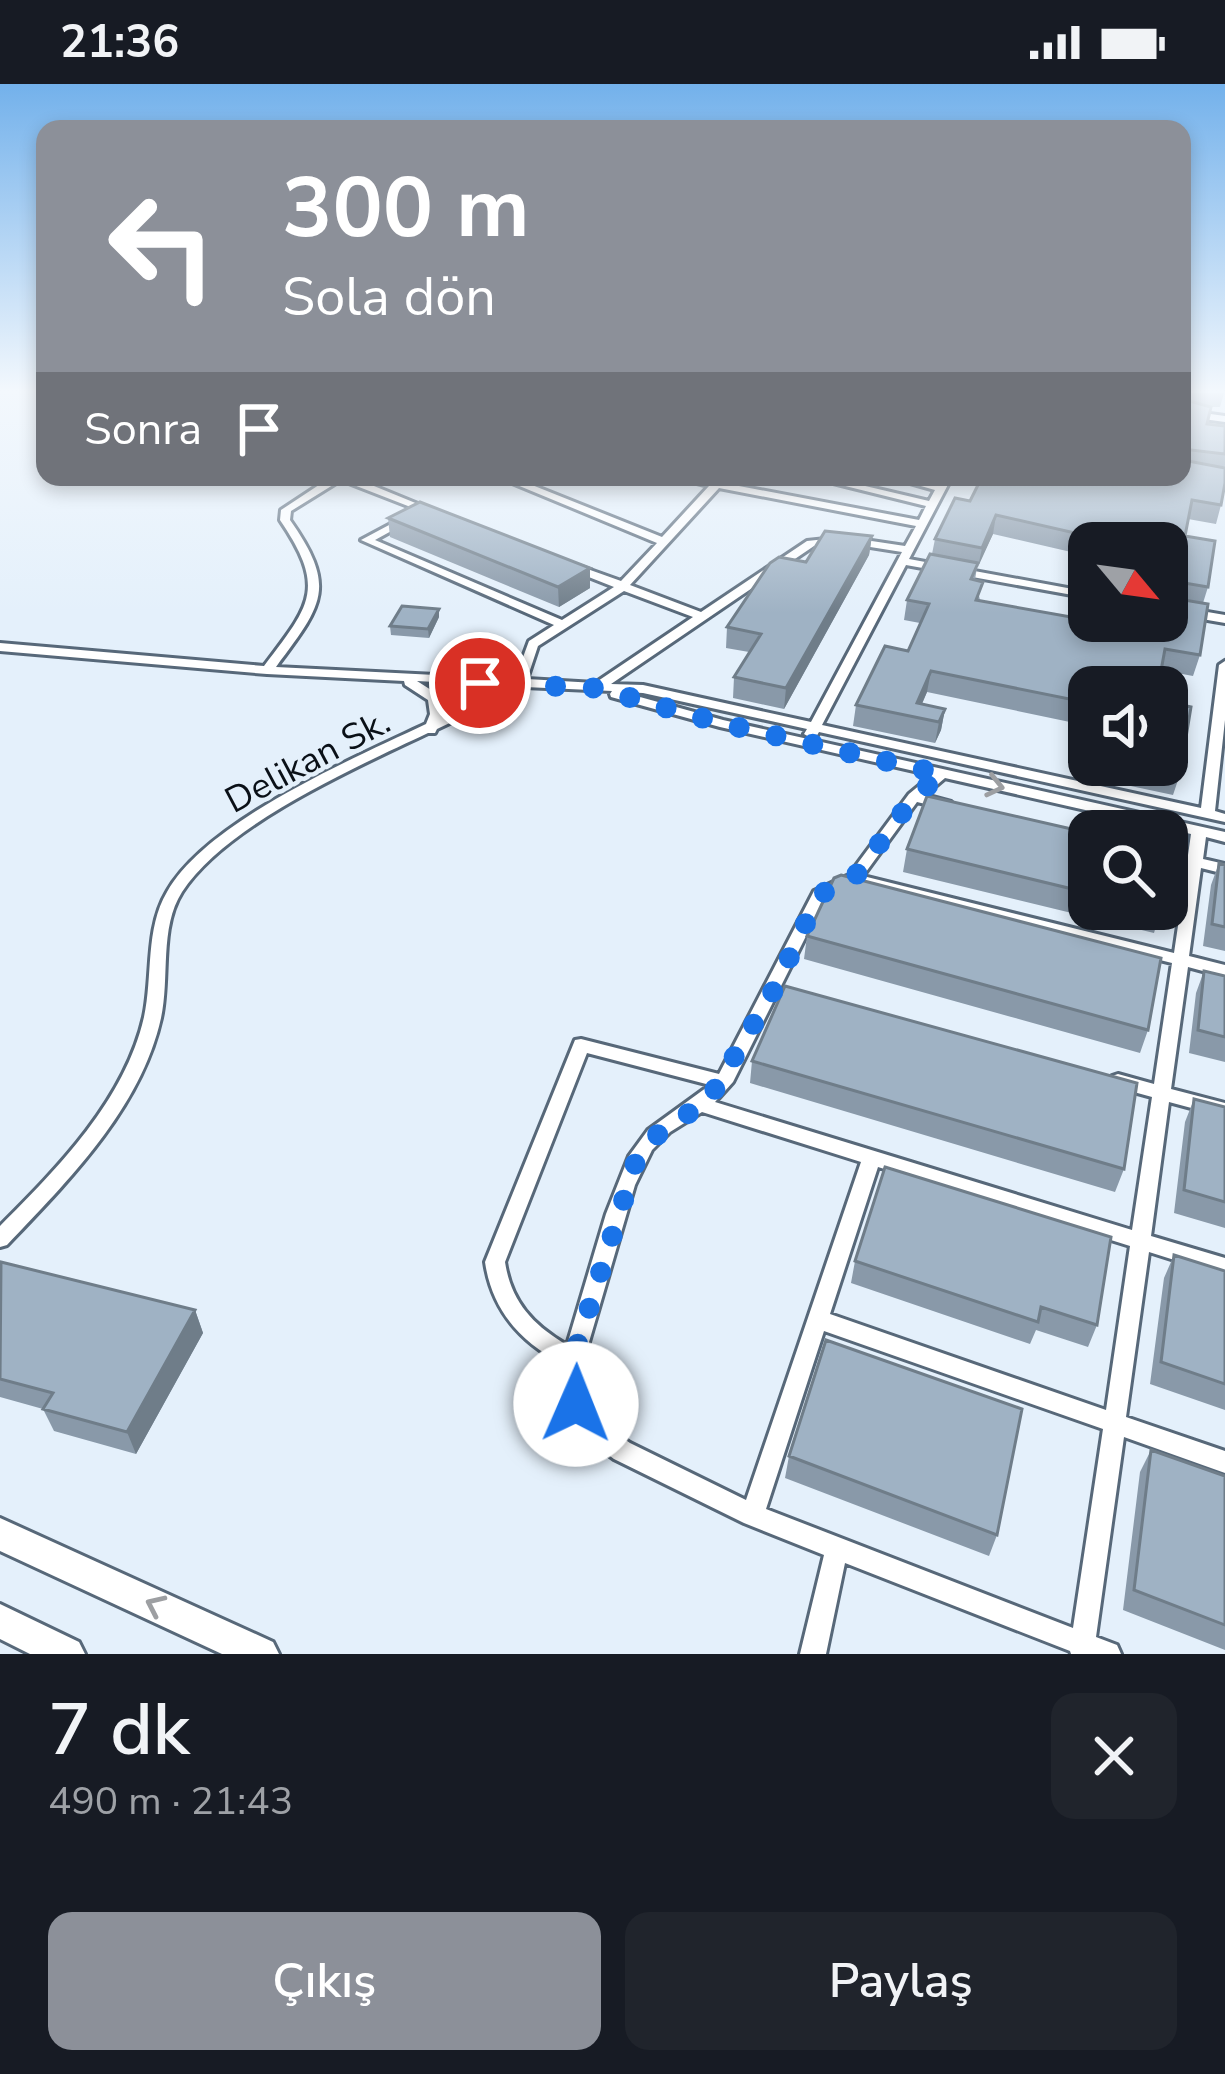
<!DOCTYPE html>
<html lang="tr">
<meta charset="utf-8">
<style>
body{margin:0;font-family:"Nunito Sans",sans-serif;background:#20242c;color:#f1f3f6;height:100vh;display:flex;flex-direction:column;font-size:45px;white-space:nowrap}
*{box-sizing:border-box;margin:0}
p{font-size:39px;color:#9ea1a6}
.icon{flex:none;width:66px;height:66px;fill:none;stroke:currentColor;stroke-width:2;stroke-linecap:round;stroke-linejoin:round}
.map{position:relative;height:1570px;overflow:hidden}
.drawer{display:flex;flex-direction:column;background:#171b24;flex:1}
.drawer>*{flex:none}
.guide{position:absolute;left:36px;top:36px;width:1155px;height:366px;border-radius:24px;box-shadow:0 6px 18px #0003;background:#8c9099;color:#fff;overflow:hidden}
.needle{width:78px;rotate:119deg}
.tools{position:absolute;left:1068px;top:438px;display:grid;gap:24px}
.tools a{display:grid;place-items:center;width:120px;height:120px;border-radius:24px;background:#171b24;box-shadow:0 6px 18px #0003;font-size:60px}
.pin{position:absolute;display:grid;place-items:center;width:102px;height:102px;color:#fff;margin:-51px;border:6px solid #fff;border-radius:50%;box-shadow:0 3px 12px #0007}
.me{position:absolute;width:132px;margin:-66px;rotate:1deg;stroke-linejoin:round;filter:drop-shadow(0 0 9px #0008)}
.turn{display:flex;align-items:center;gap:42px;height:252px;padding:0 48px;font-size:54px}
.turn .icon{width:156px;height:156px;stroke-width:2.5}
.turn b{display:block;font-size:84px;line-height:102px}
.then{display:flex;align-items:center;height:114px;padding:0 48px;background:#0003;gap:24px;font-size:45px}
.round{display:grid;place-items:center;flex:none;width:126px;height:126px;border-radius:24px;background:#20242c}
.summary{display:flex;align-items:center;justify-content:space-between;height:204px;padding:0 48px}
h1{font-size:72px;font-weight:600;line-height:90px}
.primary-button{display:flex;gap:24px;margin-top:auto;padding:24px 48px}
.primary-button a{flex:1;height:138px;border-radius:24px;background:#8c9099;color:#fff;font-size:48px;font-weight:600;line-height:138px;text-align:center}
.primary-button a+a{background:#20242c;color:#f1f3f6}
.status{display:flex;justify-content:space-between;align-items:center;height:84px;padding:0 60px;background:#171b24;direction:ltr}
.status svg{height:33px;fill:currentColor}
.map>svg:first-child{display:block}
</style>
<div class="status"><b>21:36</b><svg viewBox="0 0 49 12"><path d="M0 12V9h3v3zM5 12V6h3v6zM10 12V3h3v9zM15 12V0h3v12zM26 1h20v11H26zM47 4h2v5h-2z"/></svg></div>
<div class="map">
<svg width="1225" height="1570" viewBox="0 0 1225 1570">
<rect width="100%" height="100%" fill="#e4f0fb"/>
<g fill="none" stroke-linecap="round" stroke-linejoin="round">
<g stroke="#576879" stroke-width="6">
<path id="minor" d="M1182 326 1225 332V338L1182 332Z
M331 393H352L435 427 426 429 341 396 291 427 290 436C338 504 322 521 276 583L515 595 529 557 554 541 361 456 404 433 413 435 375 456 562 536 614 503 571 486V482H579L621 497 657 459 498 393H512L662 453 709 402 673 393H694L714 397 718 393H728L723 399 919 436 926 422 809 393H827L929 417 935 406 889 393H906L938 401 942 393H952L909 475 1089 508V514L906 481 822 641 1201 724 1219 581 1225 577V636L1215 727 1225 730V738L819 648 816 653 811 654 804 650 807 645 643 609 622 608 723 636 1225 748V758L1206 753 1203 775 1225 780V790L1201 784 1189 872 1225 881V893L1188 883 1171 1005 1225 1019V1033L1169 1018 1151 1152 1225 1174V1192L1149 1168 1126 1333 1225 1367V1389L1124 1353 1096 1553 1117 1561 1121 1570H1071L1070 1567 845 1479 826 1570H800L824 1471 744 1439 614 1375 586 1354 565 1320 563 1280C520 1258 492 1226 485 1178L575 956 581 955 719 990 814 807 849 791 909 710 932 691 720 643 611 613 610 610 612 607 525 603 437 645 435 649H428C356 683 225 741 182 808 159 844 170 894 161 934 141 1024 68 1097 7 1161L0 1163V1142C58 1084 125 1016 144 933 153 892 145 845 167 808 207 737 352 675 426 640L430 630 428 616 405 601 404 597 267 590 0 567V559L264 582C310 521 327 505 280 436L281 426ZM719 404 916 442 905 462 845 453 807 457 701 528 630 501ZM845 459 902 468 811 638 643 601 611 600 814 462ZM624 507 693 533 595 599 527 595 538 562ZM417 597 508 602 442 633 439 611ZM945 694 1191 750 1188 771 1167 766V776L1187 781 1174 869 863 792 917 718 946 725 951 724 953 721 951 718 925 711ZM855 800 1172 879 1154 1000 1118 990 1112 992 1109 997 1112 1002 1152 1013 1132 1146 715 1018 733 998 825 814ZM587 969 710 1001 648 1046 629 1072 606 1130 567 1261C533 1241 511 1218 505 1178ZM702 1028 861 1078 746 1416 630 1359 602 1340 587 1317 584 1275 635 1101 652 1066 670 1048ZM878 1083 1130 1162 1106 1326 830 1230ZM824 1247 1103 1345 1073 1544 766 1425Z
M1167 521 1225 531V539L1167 529Z"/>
</g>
<g stroke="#576879" stroke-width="6">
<path id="tertiary" d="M0 1434 273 1558 279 1570H222L0 1467Z
M0 1520 79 1558 85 1570H30L0 1555Z"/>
</g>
<use href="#minor" fill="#fff" fill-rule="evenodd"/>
<use href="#tertiary" fill="#fff" fill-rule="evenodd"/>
</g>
<path fill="#8999a9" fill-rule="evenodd" d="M1182 309H1224L1220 323H1211L1207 340 1225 342V381L1221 421 1216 440 1188 435 1185 452 1208 503 1203 519 1200 571 1193 592 1161 586 1089 603V642L927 608 922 620 945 625 941 646 935 659 853 642 856 621 908 567 920 539 904 536 907 516 932 470 935 455 970 417 978 401 969 400 970 393H1143L1177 398 1182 393ZM993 450 1084 471 1085 466H1089V459H1167V537H1147L1146 541 1089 537 980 516 975 496 977 483Z
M388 434 590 504 559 523 390 453Z
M872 452 869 471 784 625 733 614 734 593 749 568 726 564 727 543 806 478Z
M439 533 429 554 391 551 390 542Z
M1116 681H1167L1180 690 1173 711 1112 698Z
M1089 749V825H1161L1154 849 903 788 907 765Z
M1219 779 1225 781V867L1203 862 1211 801Z
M807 852 1148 946 1140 969 804 875Z
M1204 887 1225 892V978L1189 969 1196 909Z
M752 977 1124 1085 1115 1108 750 999Z
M1194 1015 1225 1023V1144L1174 1129 1185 1038Z
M885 1083 1097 1241 1088 1263 1036 1246 1030 1260 851 1199 855 1177Z
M1174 1171 1225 1187V1326L1150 1300 1164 1194Z
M0 1179 195 1226 203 1249 136 1370 54 1347 43 1325 0 1313Z
M1151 1366 1225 1392V1566L1123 1526 1140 1388Z
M789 1372 997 1451 989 1472 785 1394Z"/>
<path fill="#6f7d89" d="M996 431 993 450 978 483 982 464Z
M872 452 869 471 784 625 786 604Z
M590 484V504L559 523 558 503Z
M439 525V533L429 554 428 545Z
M931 587 927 608 916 633 917 619Z
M945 625 941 646 935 659 939 638Z
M195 1226 203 1249 136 1370 127 1348Z"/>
<path fill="#9fb2c4" stroke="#6f7d89" stroke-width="3" d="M1182 309H1185L1182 315 1211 323 1207 340 1225 342V370L1182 365Z
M1183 376 1225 384V399L1221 421 1192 416 1185 452 1215 457 1208 503 1173 497 1168 501 1172 514 1208 520 1200 571 1165 565 1158 603H1089V619L931 587 917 619 945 625 939 638 856 621 885 562 908 567 929 520 907 516 930 470 978 479 971 495 983 498 976 516 1099 538 1123 537 1149 542V537H1167V459L1090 447 1088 452 996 431 982 464 935 455 955 414 970 417 982 393H1143L1178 398 1179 393H1182Z
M420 418 590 484 558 503 388 434Z
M825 447 872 452 786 604 734 593 761 550 727 543 770 479 779 473 806 478Z
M402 522 439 525 428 545 390 542Z
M1167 618 1191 623 1180 690 1140 681H1167Z
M927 712 1089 749V809L907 765Z
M1219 779 1225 781V843L1212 840Z
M841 791 1161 874 1148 946 807 852 834 794Z
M1204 887 1225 892V953L1198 946Z
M785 902 1137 999 1124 1085 752 977Z
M1194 1015 1225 1023V1118L1184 1106Z
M885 1083 1111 1153 1097 1241 1041 1223 1038 1238 855 1177Z
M1174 1171 1225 1187V1300L1161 1278Z
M1 1178 195 1226 127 1348 43 1325 53 1309 0 1295Z
M826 1256 1022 1325 997 1451 789 1372Z
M1151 1366 1225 1392V1541L1134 1506Z"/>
<defs><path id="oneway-chevron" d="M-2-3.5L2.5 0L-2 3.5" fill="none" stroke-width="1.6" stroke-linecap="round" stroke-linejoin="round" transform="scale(3)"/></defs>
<g stroke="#9d9fa2">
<use href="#oneway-chevron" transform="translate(995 702) rotate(13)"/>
<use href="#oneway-chevron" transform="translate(155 1521) rotate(-155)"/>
</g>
<linearGradient id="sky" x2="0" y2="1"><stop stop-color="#73b1eb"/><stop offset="0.58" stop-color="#f3f8fd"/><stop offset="1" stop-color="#f3f8fd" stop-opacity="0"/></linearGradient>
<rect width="1225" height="529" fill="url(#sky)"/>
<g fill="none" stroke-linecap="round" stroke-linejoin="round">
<path stroke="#1a73e8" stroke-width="21" stroke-dasharray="0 37.8" d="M480 599 596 604 720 639 942 690 914 713 854 794 819 811 775 904 705 1022 670 1038 638 1071 573 1275 576 1320"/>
</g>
<g text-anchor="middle" stroke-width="9" stroke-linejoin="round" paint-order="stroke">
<g font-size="36" fill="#0a1017" stroke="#e4f0fb">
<text transform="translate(307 676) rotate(-28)" y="13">Delikan Sk.</text>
</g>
</g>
</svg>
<div class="tools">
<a><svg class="needle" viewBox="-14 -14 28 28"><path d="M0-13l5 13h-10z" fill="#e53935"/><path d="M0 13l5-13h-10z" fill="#9ea1a6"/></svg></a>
<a><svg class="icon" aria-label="sound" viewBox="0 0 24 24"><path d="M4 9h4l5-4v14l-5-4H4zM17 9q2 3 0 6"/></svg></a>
<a><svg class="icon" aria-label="search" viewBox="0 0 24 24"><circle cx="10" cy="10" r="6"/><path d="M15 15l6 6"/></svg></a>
</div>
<div class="pin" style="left:480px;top:599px;background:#d93025"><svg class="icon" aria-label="arrive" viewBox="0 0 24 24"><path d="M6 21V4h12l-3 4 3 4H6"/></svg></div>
<svg class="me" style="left:576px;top:1320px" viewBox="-20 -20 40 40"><circle r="19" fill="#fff"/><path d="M0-13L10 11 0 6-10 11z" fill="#1a73e8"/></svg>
<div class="guide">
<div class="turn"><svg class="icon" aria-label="left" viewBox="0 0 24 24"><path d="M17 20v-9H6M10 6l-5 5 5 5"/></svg><div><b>300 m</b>Sola dön</div></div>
<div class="then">Sonra<svg class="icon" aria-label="arrive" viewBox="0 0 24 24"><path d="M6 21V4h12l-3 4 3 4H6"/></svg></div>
</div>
</div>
<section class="drawer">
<div class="summary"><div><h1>7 dk</h1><p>490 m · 21:43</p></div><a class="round"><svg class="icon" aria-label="close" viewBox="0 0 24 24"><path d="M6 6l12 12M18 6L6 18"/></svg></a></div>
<div class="primary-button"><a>Çıkış</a><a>Paylaş</a></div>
</section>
